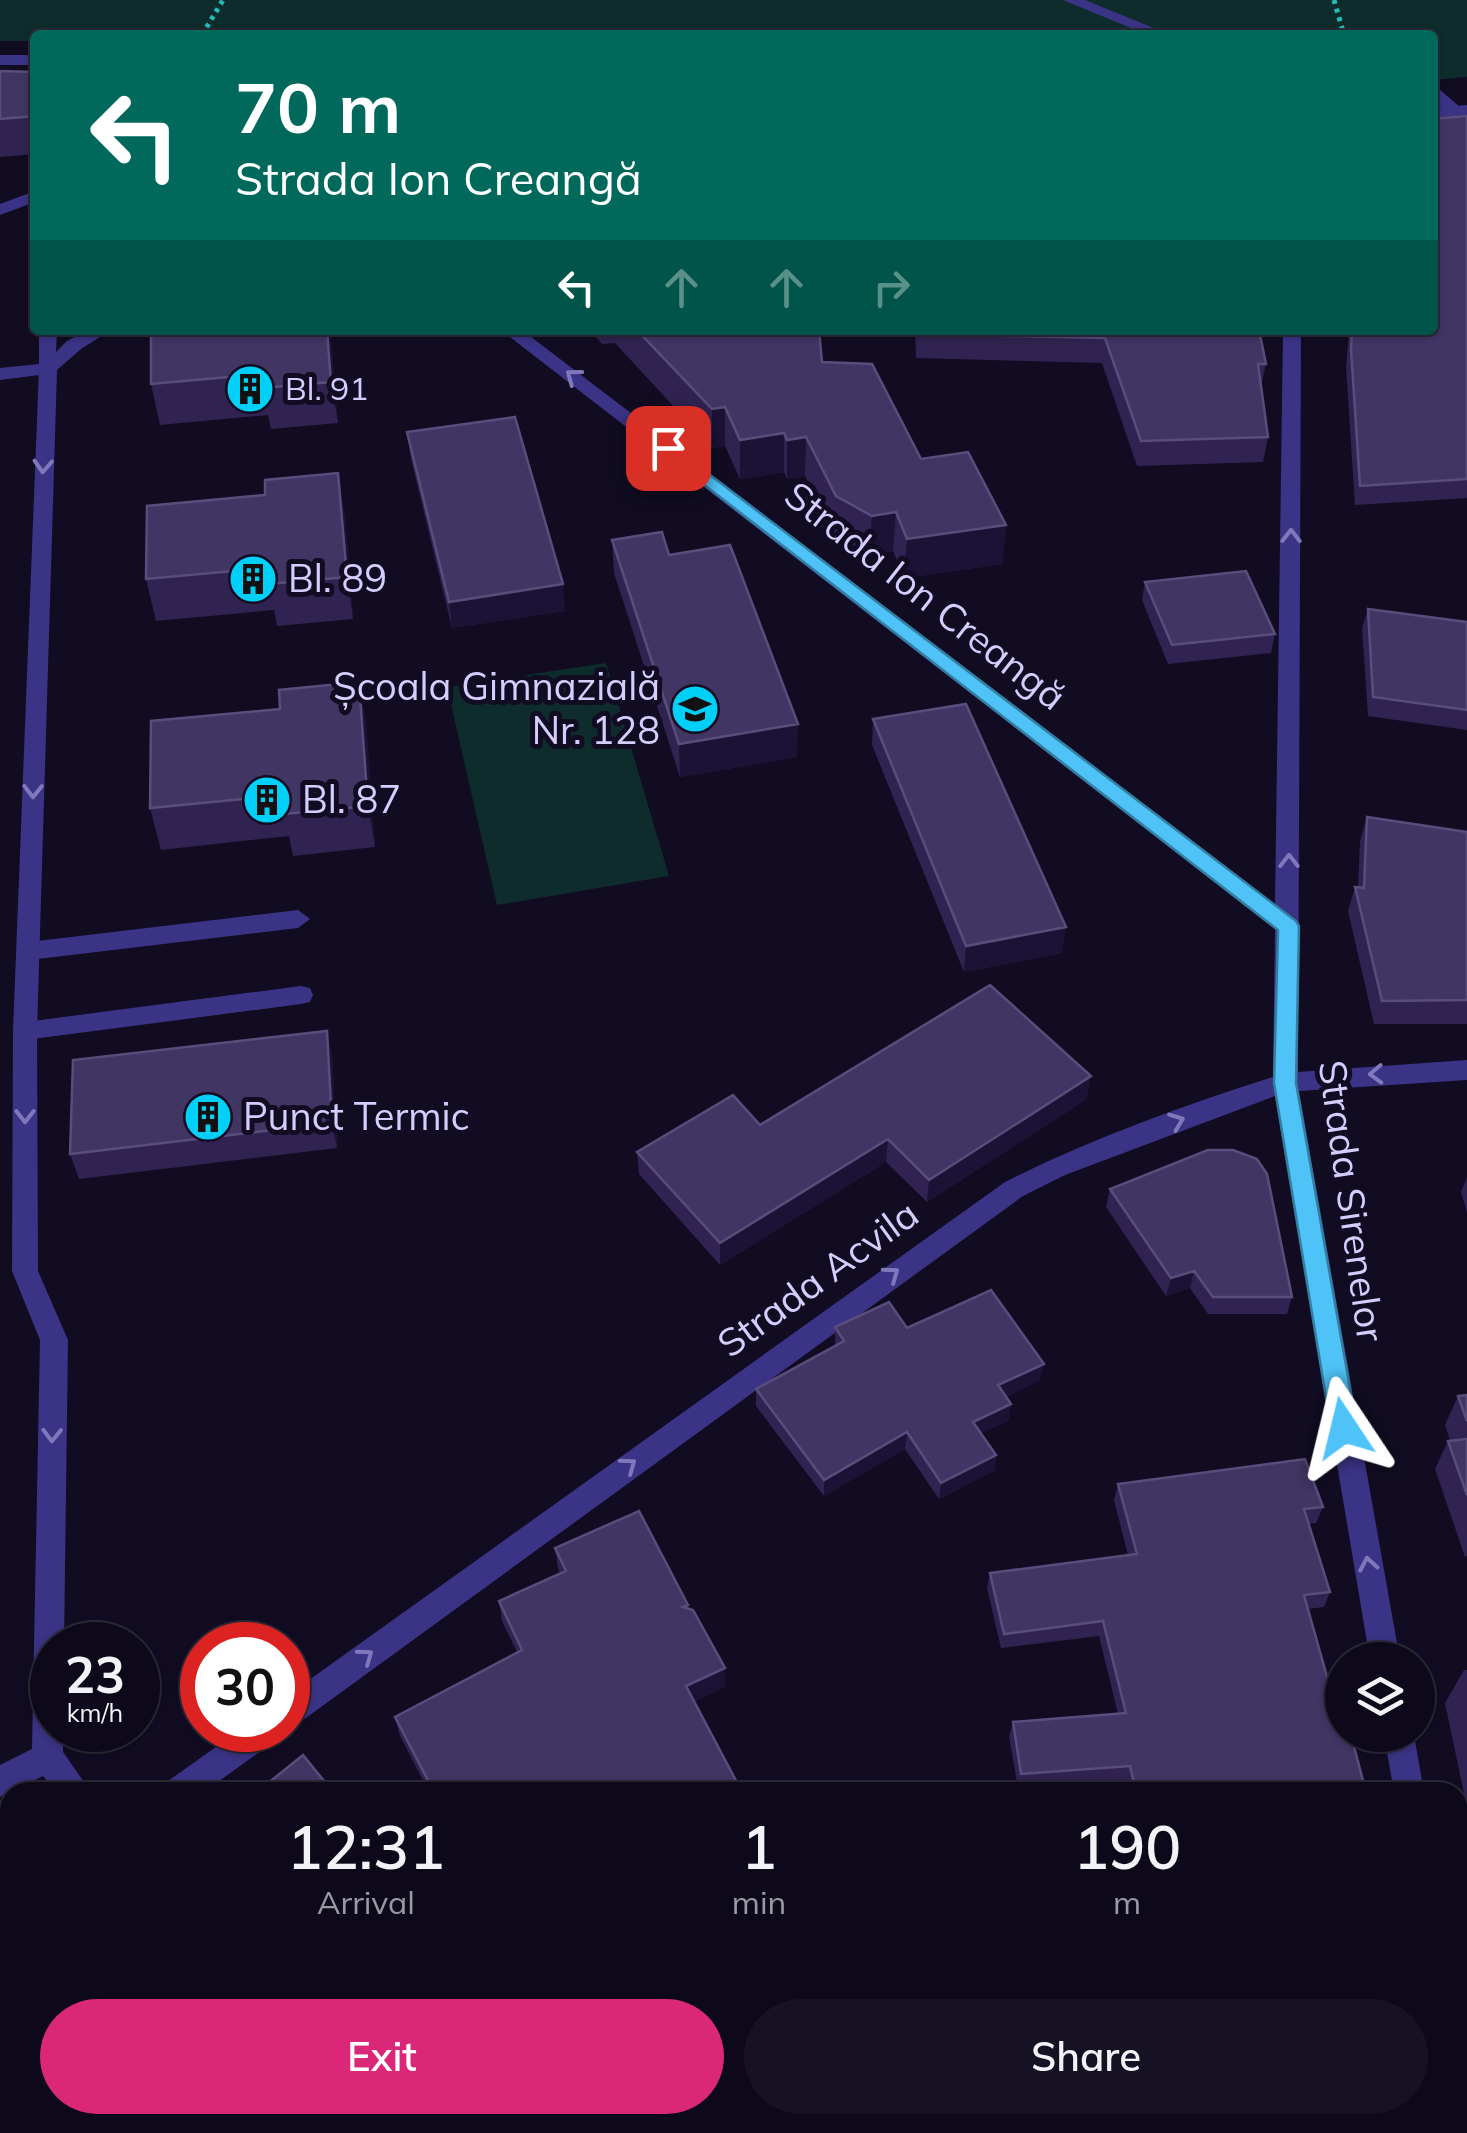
<!DOCTYPE html>
<meta charset="utf-8">
<style>
body{margin:0;font-family:Mulish,sans-serif;background:#161223;color:#f1f3f6;height:100vh;display:flex;flex-direction:column;font-size:38px;white-space:nowrap}
*{box-sizing:border-box;margin:0}
p{font-size:32px;color:#9a9aa2}
.icon{flex:none;width:55px;height:55px;fill:none;stroke:currentColor;stroke-width:2;stroke-linecap:round;stroke-linejoin:round}
.map{position:relative;flex:1;overflow:hidden}
.details{position:absolute;left:0px;top:1782px;width:1468px;height:352px;display:flex;flex-direction:column;background:#0d091a;border-radius:30px 30px 0 0;box-shadow:0 2px 8px #0004,0 0 0 2px #2d2a39}
.details>*{flex:none}
.guide{position:absolute;left:30px;top:30px;width:1408px;height:305px;border-radius:10px;box-shadow:0 2px 8px #0004,0 0 0 2px #2d2a39;background:#00695c;color:#fff;overflow:hidden}
.fabs{position:absolute;left:1325px;top:1642px;display:grid;gap:20px}
.fabs a{display:grid;place-items:center;width:110px;height:110px;border-radius:50%;background:#0d091a;box-shadow:0 2px 8px #0004,0 0 0 2px #2d2a39;font-size:50px}
.speed{position:absolute;left:30px;top:1622px;display:flex;gap:20px;font-size:50px;font-weight:700;text-align:center}
.speed>*{display:grid;place-content:center;width:130px;height:130px;border-radius:50%;background:#0d091a;box-shadow:0 2px 8px #0004,0 0 0 2px #2d2a39;line-height:1}
.speed small{font-size:25px;font-weight:400}
.speed .limit{border:15px solid #d22;background:#fff;color:#111}
.pin{position:absolute;display:grid;place-items:center;width:85px;height:85px;color:#fff;margin:-42px;border-radius:20px;box-shadow:0 5px 15px #0006}
.me{position:absolute;width:110px;margin:-55px;rotate:350deg;stroke-linejoin:round;filter:drop-shadow(0 0 8px #0008)}
.turn{display:flex;align-items:center;gap:35px;height:210px;padding:0 40px;font-size:45px}
.turn .icon{width:130px;height:130px;stroke-width:2.5}
.turn b{display:block;font-size:70px;line-height:85px}
.lanes{display:flex;align-items:center;height:95px;padding:0 40px;background:#0003;justify-content:center;gap:50px;direction:ltr}
.lanes .off{opacity:.35}
.eta{display:flex;justify-content:space-evenly;align-items:center;height:170px;text-align:center}
.eta b{font-size:60px;font-weight:600;line-height:70px}
.button{display:flex;gap:20px;margin-top:auto;padding:20px 40px}
.button a{flex:1;height:115px;border-radius:60px;background:#db2777;color:#fff;font-size:40px;font-weight:600;line-height:115px;text-align:center}
.button a+a{background:#161223;color:#f1f3f6}
.map>svg:first-child{display:block}
</style>
<div class="map">
<svg width="1467" height="2133" viewBox="0 0 1467 2133">
<rect width="100%" height="100%" fill="#110c22"/>
<path fill="#0e2c2c" d="M0 0H1467V77L1433 80 1432 35H35V41H0Z
M606 663 669 876 497 905 447 687Z"/>
<g fill="none" stroke-linecap="round" stroke-linejoin="round">
<path stroke="#25babb" stroke-width="5" stroke-dasharray="4 5" stroke-linecap="butt" d="M1334 0 1344 35
M202 35 223 0"/>
<path fill="#3b3385" fill-rule="evenodd" d="M1063 0H1085L1171 35H1148Z
M1432 83 1460 107V115H1448L1432 98Z
M35 191V202L0 215V204Z
M39 330H57L55 373 0 380V368L39 364Z
M298 910 310 919 298 928 29 960 17 951 29 942Z
M301 986 310 988 313 995 310 1002 301 1004 25 1040 16 1038 13 1031 16 1024 25 1022Z"/>
<path fill="#3b3385" fill-rule="evenodd" d="M0 55H35V65H0Z
M1467 105V115L1432 118V108Z
M88 330H111L81 349 57 370 37 1031 38 1271 68 1340 64 1645H52V1730H63V1752L91 1792H56L43 1776 0 1797V1765L32 1749 40 1340 12 1271 13 1031 39 369 67 341Z
M501 330H522L1275 904 1283 330H1301L1298 1072 1467 1060V1080L1299 1091 1400 1660H1370L1275 1096 1065 1175 1023 1196 299 1723 288 1727V1695L1005 1182C1090 1139 1182 1106 1273 1077L1275 929Z
M240 1730H280L276 1740 204 1792H164L168 1781Z
M1384 1735H1414L1424 1792H1394Z
M10 1915V1952L0 1956V1919Z
M1458 2049 1467 2053V2133L1455 2131 1452 2125H1458Z"/>
</g>
<path fill="#302351" d="M0 71 35 72V154L0 157Z
M1467 116V498L1355 505 1346 367 1349 330H1432Z
M330 330 338 423 271 429 268 415 160 425 151 384Z
M590 330H819L822 362 921 459 1006 525 1002 564 904 578 893 551 869 555 835 535 805 476 787 479 784 472 740 479 725 446 712 448 615 343 602 344Z
M915 330H1259L1266 364 1261 386 1268 437 1263 462 1137 466 1102 363 916 358Z
M407 432 565 611 452 628 411 459Z
M345 515 353 619 277 626 274 610 156 621 146 579Z
M612 540 669 555 797 757 680 777 614 573Z
M1145 582 1275 634 1271 653 1168 664 1142 600Z
M1368 609 1467 622V730L1368 716 1362 628Z
M359 682 366 724 375 847 293 856 289 836 161 850 150 808 280 709Z
M873 719 1062 953 964 972 872 745Z
M1367 817 1467 832V1024H1374L1348 911 1355 887 1358 888 1360 841Z
M327 1031 332 1057 337 1148 79 1179 70 1154Z
M1087 1099 927 1202 886 1162 720 1265 639 1174 637 1152 760 1125Z
M1467 1177V1212L1461 1192Z
M1110 1189 1292 1297 1287 1314H1208L1190 1288 1166 1296 1106 1207Z
M835 1327 907 1328 1040 1380 1006 1397 1011 1404 1008 1421 981 1433 996 1455 994 1471 939 1499 905 1449 824 1496 756 1406V1389L835 1346Z
M1467 1395V1556L1465 1557 1435 1469 1448 1441 1450 1440 1445 1425 1458 1396Z
M1118 1484 1323 1507 1316 1523 1308 1524 1330 1592 1324 1607 1308 1609 1333 1698 1366 1792H1128L1126 1780 1018 1788 1009 1736 1013 1722 1118 1714 1099 1636 1001 1648 987 1588 990 1573 1128 1555 1114 1500Z
M555 1548 688 1609 725 1668V1687L694 1701 742 1792H429L400 1736 395 1717 517 1652 502 1621 499 1601 560 1574 558 1568Z
M1464 1670H1467V1808L1445 1703Z
M374 2125H448L447 2133H372Z
M1151 2125H1421L1422 2133H1154Z"/>
<path fill="#1c1236" d="M327 330H330L331 335 338 423 331 382Z
M725 407V446L712 448V409Z
M784 433V472L740 479V440Z
M806 437 805 476 787 479V440Z
M338 473 345 515 353 619 347 577Z
M896 512 893 551 869 555 872 516Z
M1006 525 1002 564 904 578 907 539Z
M563 584 565 611 452 628 449 602Z
M359 682 366 724 375 847 368 806Z
M798 724 797 757 680 777 679 744Z
M1066 927 1062 953 964 972 966 946Z
M327 1031 332 1057 337 1148 332 1123Z
M1091 1076 1087 1099 927 1202 929 1180Z
M888 1139 886 1162 720 1265V1243Z
M1194 1271 1190 1288 1166 1296 1171 1278Z
M1044 1364 1040 1380 995 1402 998 1385Z
M1011 1404 1008 1421 971 1438 973 1422Z
M907 1432 905 1449 824 1496V1480Z
M996 1455 994 1471 939 1499 941 1483Z
M725 1668V1687L687 1705 686 1686Z
M441 2125H448L447 2133H442Z"/>
<path fill="#413564" stroke="#594d7c" stroke-width="2.5" d="M0 71 35 72V116L0 119Z
M1467 116V479L1360 486 1351 349 1352 330H1432V119Z
M151 330H327L331 382 263 388V374L151 384Z
M637 330H819L822 362 872 364 921 459 968 452 1006 525 907 539 896 512 872 516 836 496 806 437 787 440 784 433 740 440 725 407 712 409Z
M917 330H1259L1266 364H1258L1268 437 1141 441 1105 338 917 334Z
M515 417 563 584 449 602 407 432Z
M338 473 347 577 269 584 268 568 146 579 147 506 265 495V480Z
M662 532 669 555 730 545 798 724 679 744 612 540Z
M1246 571 1275 634 1172 645 1145 582Z
M1368 609 1467 622V710L1373 697Z
M359 682 368 806 285 814 283 795 150 808 151 721 280 709 279 690Z
M966 704 1066 927 966 946 873 719Z
M1367 817 1467 832V1000L1382 1001 1355 887 1364 888Z
M990 985 1091 1076 929 1180 888 1139 720 1243 637 1152 733 1095 760 1125Z
M327 1031 332 1123 70 1154 73 1060Z
M1208 1150H1233L1257 1159 1267 1174 1292 1297H1213L1194 1271 1171 1278 1110 1189Z
M991 1290 1044 1364 998 1385 1011 1404 973 1422 996 1455 941 1483 907 1432 824 1480 756 1389 844 1341 835 1327 889 1302 907 1328Z
M1467 1395V1421L1458 1396Z
M1467 1439V1495L1448 1441Z
M1305 1459 1323 1507 1304 1509 1330 1592 1304 1595 1333 1698H1342V1735H1351L1366 1792H1136L1130 1766 1021 1774 1013 1722 1126 1713 1103 1621 1004 1634 990 1573 1137 1554 1118 1484Z
M639 1511 688 1605 683 1607 693 1610 725 1668 686 1686 742 1792H664L662 1789 655 1792H434L395 1717 522 1650 499 1601 566 1571 555 1548Z
M303 1755 333 1792H257Z
M374 2125H441L440 2127 372 2133Z
M1170 2125H1421L1422 2133H1173Z"/>
<defs><path id="oneway-chevron" d="M-2-3.5L2.5 0L-2 3.5" fill="none" stroke-width="1.6" stroke-linecap="round" stroke-linejoin="round" transform="scale(2.5)"/></defs>
<g stroke="#8178bc">
<use href="#oneway-chevron" transform="translate(573 376) rotate(-143)"/>
<use href="#oneway-chevron" transform="translate(43 466) rotate(93)"/>
<use href="#oneway-chevron" transform="translate(1291 536) rotate(-90)"/>
<use href="#oneway-chevron" transform="translate(33 791) rotate(91)"/>
<use href="#oneway-chevron" transform="translate(1289 861) rotate(-90)"/>
<use href="#oneway-chevron" transform="translate(1376 1074) rotate(178)"/>
<use href="#oneway-chevron" transform="translate(25 1116) rotate(90)"/>
<use href="#oneway-chevron" transform="translate(1177 1121) rotate(-21)"/>
<use href="#oneway-chevron" transform="translate(892 1274) rotate(-36)"/>
<use href="#oneway-chevron" transform="translate(52 1435) rotate(91)"/>
<use href="#oneway-chevron" transform="translate(629 1465) rotate(-36)"/>
<use href="#oneway-chevron" transform="translate(1368 1564) rotate(-100)"/>
<use href="#oneway-chevron" transform="translate(366 1656) rotate(-36)"/>
</g>
<path fill="#4fc3f7" stroke="#337fa1" stroke-width="2.5" d="M668 443 1296 921 1299 926 1296 1083 1357 1428 1353 1436 1344 1439 1335 1436 1331 1428 1274 1083 1278 930 662 452V444Z"/>
<defs>
<g id="building-disc" transform="scale(2.5)"><circle r="9.5" fill="#00cff8" stroke="#110c22"/><path d="M-4-6H4V6H1V3H-1V6H-4ZM-2.5-4.3h1.7v1.8h-1.7ZM.8-4.3h1.7v1.8H.8ZM-2.5-1h1.7V.8h-1.7ZM.8-1h1.7V.8H.8Z" fill="#111"/></g>
<g id="school-disc" transform="scale(2.5)"><circle r="9.5" fill="#00cff8" stroke="#110c22"/><path d="M0-5L7-2L0 1L-7-2ZM-4 1L0 2.5L4 1V4Q0 6-4 4Z" fill="#111"/></g>
</defs>
<g fill-rule="evenodd">
<use href="#building-disc" x="250" y="389"/>
<use href="#building-disc" x="253" y="579"/>
<use href="#school-disc" x="695" y="709"/>
<use href="#building-disc" x="267" y="800"/>
<use href="#building-disc" x="208" y="1117"/>
</g>
<g text-anchor="middle" stroke-width="10" stroke-linejoin="round" paint-order="stroke">
<g font-size="32" fill="#d6cdff" stroke="#110c22" text-anchor="start">
<text x="285" y="400">Bl. 91</text>
</g>
<g font-size="38" fill="#d6cdff" stroke="#110c22" text-anchor="start">
<text x="288" y="592">Bl. 89</text>
<text x="660" y="700" text-anchor="end">Școala Gimnazială<tspan x="660" dy="44">Nr. 128</tspan></text>
<text x="302" y="813">Bl. 87</text>
<text x="243" y="1130">Punct Termic</text>
</g>
<g font-size="38" fill="#d6cdff" stroke="#110c22">
<text transform="translate(925 596) rotate(38)" y="13">Strada Ion Creangă</text>
<text transform="translate(1351 1201) rotate(82)" y="13">Strada Sirenelor</text>
<text transform="translate(818 1279) rotate(-36)" y="13">Strada Acvila</text>
</g>
</g>
</svg>
<div class="fabs">
<a><svg class="icon" aria-label="layers" viewBox="0 0 24 24"><path d="M12 4l9 5-9 5-9-5zM3 14l9 5 9-5"/></svg></a>
</div>
<div class="speed"><div>23<small>km/h</small></div><div class="limit">30</div></div>
<div class="pin" style="left:668px;top:448px;background:#d93025"><svg class="icon" aria-label="arrive" viewBox="0 0 24 24"><path d="M6 21V4h12l-3 4 3 4H6"/></svg></div>
<svg class="me" style="left:1344px;top:1428px" viewBox="-20 -20 40 40"><path d="M0-17L14 15 0 8-14 15z" fill="#4fc3f7" stroke="#fff" stroke-width="4"/></svg>
<div class="guide">
<div class="turn"><svg class="icon" aria-label="left" viewBox="0 0 24 24"><path d="M17 20v-9H6M10 6l-5 5 5 5"/></svg><div><b>70 m</b>Strada Ion Creangă</div></div>
<div class="lanes"><svg class="icon" aria-label="left" viewBox="0 0 24 24"><path d="M17 20v-9H6M10 6l-5 5 5 5"/></svg><svg class="icon off" aria-label="ahead" viewBox="0 0 24 24"><path d="M12 20V5M6 11l6-6 6 6"/></svg><svg class="icon off" aria-label="ahead" viewBox="0 0 24 24"><path d="M12 20V5M6 11l6-6 6 6"/></svg><svg class="icon off" aria-label="right" viewBox="0 0 24 24"><path d="M7 20v-9h11M14 6l5 5-5 5"/></svg></div>
</div>
<section class="details">
<div class="eta">
<div><b>12:31</b><p>Arrival</p></div>
<div><b>1</b><p>min</p></div>
<div><b>190</b><p>m</p></div>
</div>
<div class="button"><a>Exit</a><a>Share</a></div>
</section>
</div>
